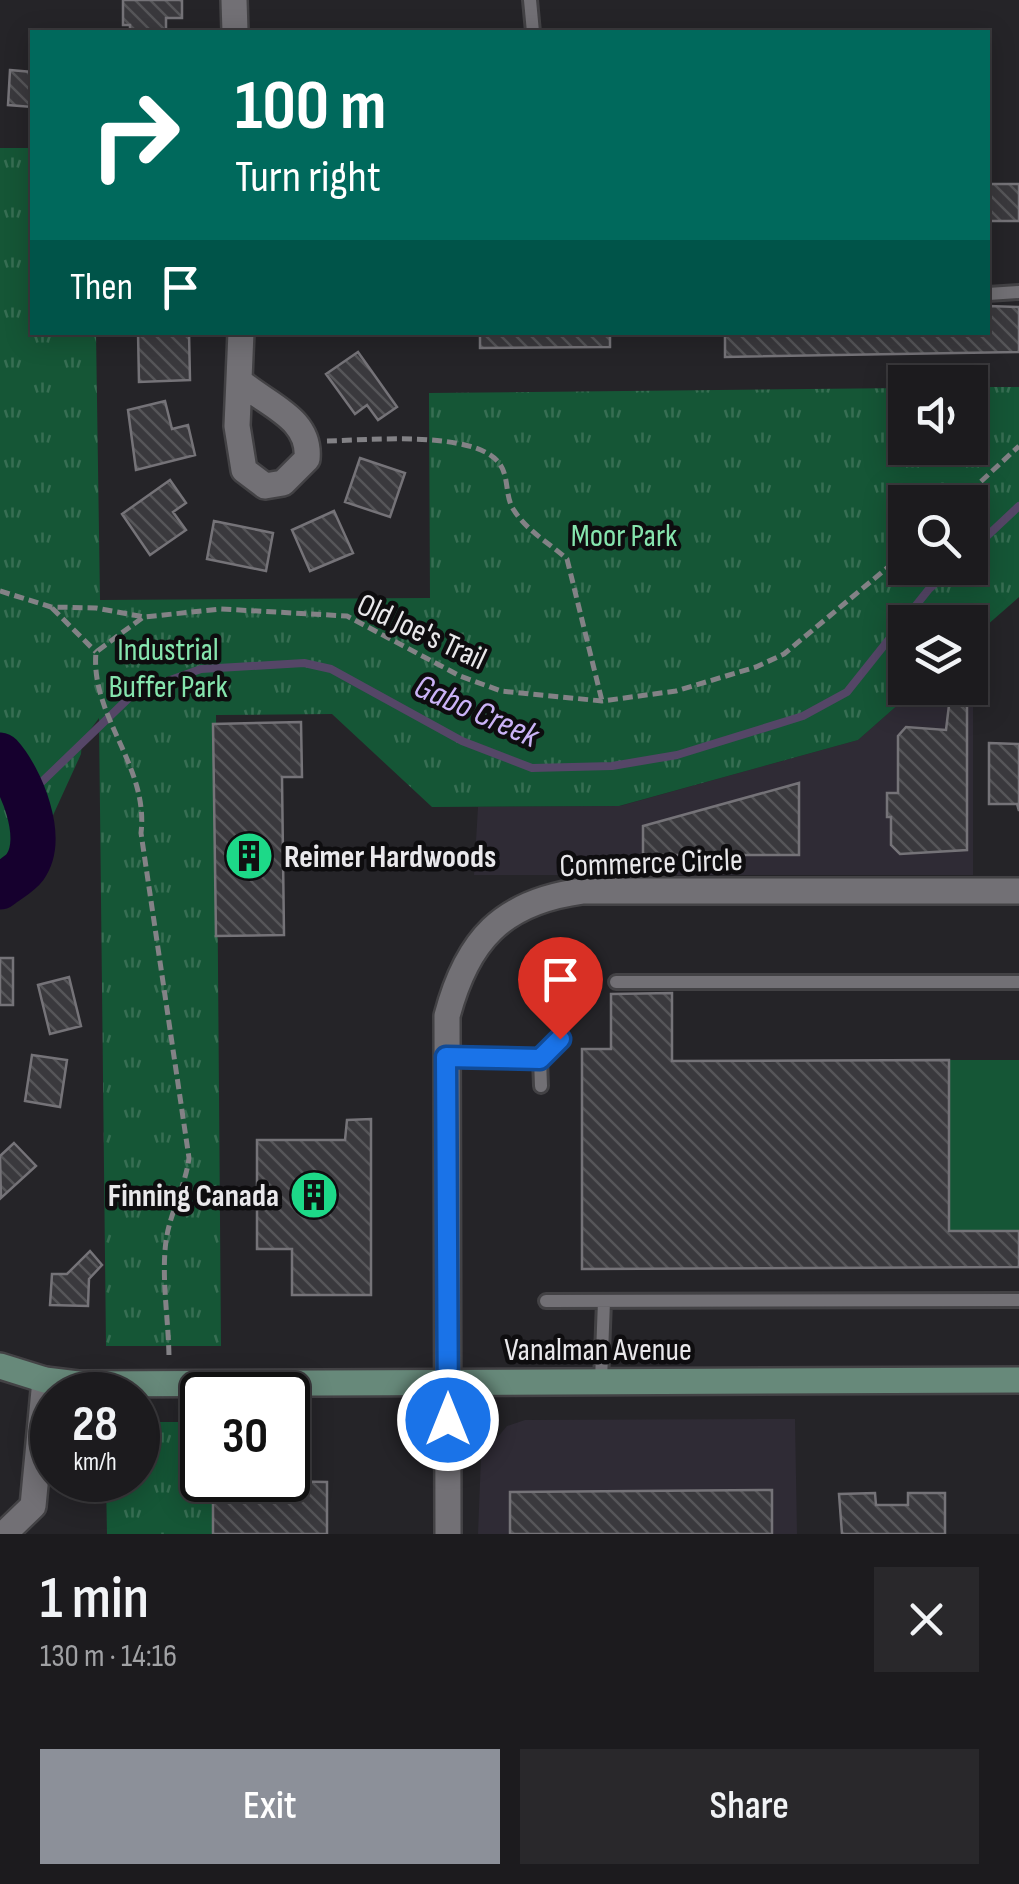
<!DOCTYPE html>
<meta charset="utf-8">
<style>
body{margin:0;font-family:"Sofia Sans Condensed",sans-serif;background:#29282b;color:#f1f3f6;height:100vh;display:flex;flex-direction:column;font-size:38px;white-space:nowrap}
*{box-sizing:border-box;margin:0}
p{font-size:32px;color:#a0a1a4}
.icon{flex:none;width:55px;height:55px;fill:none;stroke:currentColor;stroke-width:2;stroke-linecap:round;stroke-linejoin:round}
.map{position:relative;height:1534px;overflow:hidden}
.drawer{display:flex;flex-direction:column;background:#1c1b1e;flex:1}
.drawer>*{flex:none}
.banner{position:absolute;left:30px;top:30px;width:960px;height:305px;border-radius:0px;box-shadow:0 5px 25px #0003,0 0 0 2px #3a393c;background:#00695c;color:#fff;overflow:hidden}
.fabs{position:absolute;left:888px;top:365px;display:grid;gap:20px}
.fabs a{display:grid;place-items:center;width:100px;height:100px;border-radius:0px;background:#1c1b1e;box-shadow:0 5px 25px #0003,0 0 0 2px #3a393c;font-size:50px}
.speed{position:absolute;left:30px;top:1372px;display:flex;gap:20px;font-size:50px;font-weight:700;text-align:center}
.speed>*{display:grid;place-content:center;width:130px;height:130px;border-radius:50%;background:#1c1b1e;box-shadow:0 5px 25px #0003,0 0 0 2px #3a393c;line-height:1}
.speed small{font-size:25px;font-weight:400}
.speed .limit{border:5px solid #111;border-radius:15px;background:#fff;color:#111}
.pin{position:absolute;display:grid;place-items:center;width:85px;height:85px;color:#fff;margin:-102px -42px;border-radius:50% 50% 50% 0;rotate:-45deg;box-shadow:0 0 10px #0007}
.pin .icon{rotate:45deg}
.me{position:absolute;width:110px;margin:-55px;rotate:0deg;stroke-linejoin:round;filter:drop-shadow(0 0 8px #0008)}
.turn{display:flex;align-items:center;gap:35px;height:210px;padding:0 40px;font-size:45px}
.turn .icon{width:130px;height:130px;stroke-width:2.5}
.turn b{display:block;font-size:70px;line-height:85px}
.then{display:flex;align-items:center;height:95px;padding:0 40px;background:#0003;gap:20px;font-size:38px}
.round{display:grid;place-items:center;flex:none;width:105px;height:105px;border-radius:0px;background:#29282b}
.head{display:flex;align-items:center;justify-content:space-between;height:170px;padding:0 40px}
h1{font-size:60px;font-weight:600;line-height:75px}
.primary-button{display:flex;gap:20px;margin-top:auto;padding:20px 40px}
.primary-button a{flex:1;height:115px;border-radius:0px;background:#8c9099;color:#fff;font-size:40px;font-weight:600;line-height:115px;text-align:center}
.primary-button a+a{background:#29282b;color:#f1f3f6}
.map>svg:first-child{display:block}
</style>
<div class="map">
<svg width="1019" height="1534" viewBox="0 0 1019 1534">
<defs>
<pattern id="park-tufts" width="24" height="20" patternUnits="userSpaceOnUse" patternTransform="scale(2.5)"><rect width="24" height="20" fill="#155636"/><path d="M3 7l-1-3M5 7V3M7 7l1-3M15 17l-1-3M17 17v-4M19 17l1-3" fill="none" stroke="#376e53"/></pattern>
<pattern id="building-back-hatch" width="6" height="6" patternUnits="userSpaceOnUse" patternTransform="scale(2.5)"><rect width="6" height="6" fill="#3a393d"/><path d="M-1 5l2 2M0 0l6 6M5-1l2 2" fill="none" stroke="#565659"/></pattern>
</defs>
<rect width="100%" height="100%" fill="#252428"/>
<path fill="#2f2b35" d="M973 637V875H474L478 807 620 806 858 740 917 688H970Z
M795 1419 797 1534H478L481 1457 507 1426 525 1420Z"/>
<path fill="#155636" d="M949 1060H1019V1231H949Z"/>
<path fill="url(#park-tufts)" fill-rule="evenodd" d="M0 148H32V332L96 333 100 600 430 598 429 393 905 388V448H970V387H1019V597L970 640V622H905V688H917L858 740 619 806 432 807 332 714 216 715 221 1346H106L99 718 82 741 81 754 39 846 28 889H20L0 908ZM905 502H970V568H905Z
M138 1422H202V1480H222V1534H107L106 1480H138Z"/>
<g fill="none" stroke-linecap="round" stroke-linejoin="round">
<path stroke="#554667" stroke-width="8" d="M970 552 1019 506
M24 799 134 693 201 669 304 663 331 669 462 741 532 768 612 766 677 755 803 716 847 692 929 589 953 568"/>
<path stroke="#16002e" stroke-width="45" d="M0 755C21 778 46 838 25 867 19 875 7 881 0 887"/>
</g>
<path fill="url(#building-back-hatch)" stroke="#757378" stroke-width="2.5" d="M123 0H182V18H166V32H130V25H123Z
M10 70 32 72V107L8 105Z
M988 184H1019V221H988Z
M988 306 1019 307V352L725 357V332H988Z
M138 332H189L190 380 139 382Z
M480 332H610V347L480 348Z
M358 352 397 407 378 420 367 405 355 414 326 374Z
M165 401 172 429 188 425 195 455 136 470 128 410Z
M360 458 405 473 390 517 345 502Z
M170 480 186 503 173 512 186 530 150 555 122 514Z
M334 511 353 553 310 571 292 530Z
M214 521 273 533 266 571 207 559Z
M949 705 967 706V850L900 854 891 845V817H887V793H898V736L906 727 946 730Z
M301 722 302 777H282L284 935 216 936 213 724Z
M989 743 1019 744V811L1017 804H989Z
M799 783V855H643V826Z
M0 958H13V1005H0Z
M69 977 81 1026 50 1034 38 985Z
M672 993V1061L949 1060V1231H1019V1267L582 1269V1049H611V994Z
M32 1055 67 1060 60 1107 25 1101Z
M371 1119V1295H292V1249H257V1140H345L347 1120Z
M14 1143 36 1166 1 1198 0 1156Z
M90 1251 102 1265 89 1279 88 1306 50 1305 52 1274H67Z
M213 1480 327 1482V1534H213Z
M772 1490V1534H510V1492Z
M875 1493 876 1505H908V1493H945V1534H842L839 1494Z"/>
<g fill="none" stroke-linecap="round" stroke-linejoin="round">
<g stroke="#434245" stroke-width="18">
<path id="lane" d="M530 0 533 32
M988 294 1019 292
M616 982H1019
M447 1057 540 1059 560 1039
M540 1059 541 1086
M546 1301 1019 1300
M601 1381 604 1301"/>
</g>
<g stroke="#434245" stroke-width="30">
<path id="street" d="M234 0 235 32
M241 332 237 426 244 470 265 486 283 483 307 459C311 419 269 406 242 383
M4 1534 33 1506 45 1380
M448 1534 447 1016C467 940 502 902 582 891H1019"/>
</g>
<g stroke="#434245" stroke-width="30">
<path id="secondary" d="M0 1366 45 1380 78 1384 1019 1380"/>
</g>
<path stroke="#838286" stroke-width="5" stroke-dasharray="10 5" stroke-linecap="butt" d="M327 441C367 440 474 430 499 463 509 476 505 493 512 507 525 530 548 542 567 559L602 701
M959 502 1019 446
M0 591 51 607 96 608 144 617 221 609 347 616 460 676 501 691 602 701 676 691 756 667 784 654 905 553
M52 608 96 652
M142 618 96 652C90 716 149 766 141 833L189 1158C185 1188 170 1212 166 1241 161 1279 169 1322 169 1360"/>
<use href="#lane" stroke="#727075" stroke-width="12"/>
<use href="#street" stroke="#727075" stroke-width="25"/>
<use href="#secondary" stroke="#67897a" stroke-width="25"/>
</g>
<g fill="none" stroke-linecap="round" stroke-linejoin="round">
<g stroke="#114b97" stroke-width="25">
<path id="route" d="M448 1420 446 1057 540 1059 560 1039"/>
</g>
<use href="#route" stroke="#1a73e8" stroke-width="18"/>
</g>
<defs>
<g id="building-disc" transform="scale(2.5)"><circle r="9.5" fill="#1dd988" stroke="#0e0d0f"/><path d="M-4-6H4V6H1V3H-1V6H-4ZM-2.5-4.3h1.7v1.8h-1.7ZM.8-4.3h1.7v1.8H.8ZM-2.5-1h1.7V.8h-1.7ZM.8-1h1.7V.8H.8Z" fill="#111"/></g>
</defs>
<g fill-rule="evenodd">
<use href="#building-disc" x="249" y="856"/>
<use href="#building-disc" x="314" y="1195"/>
</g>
<g text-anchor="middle" stroke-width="9" stroke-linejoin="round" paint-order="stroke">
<g font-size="32" fill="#86e5ae" stroke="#0e0d0f">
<text x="624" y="546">Moor Park</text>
<text x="168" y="660">Industrial<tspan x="168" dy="37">Buffer Park</tspan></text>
</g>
<g font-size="32" fill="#e9e8eb" stroke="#0e0d0f">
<text transform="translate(422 631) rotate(25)" y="11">Old Joe's Trail</text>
<text transform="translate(651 862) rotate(-2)" y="11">Commerce Circle</text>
<text x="598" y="1360">Vanalman Avenue</text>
</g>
<g font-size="32" font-weight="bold" fill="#e9e8eb" stroke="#0e0d0f" text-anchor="start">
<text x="284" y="867">Reimer Hardwoods</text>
<text x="279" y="1206" text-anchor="end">Finning Canada</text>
</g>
<g font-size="35" font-style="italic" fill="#cbb3f7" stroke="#0e0d0f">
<text transform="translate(477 710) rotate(24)" y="12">Gabo Creek</text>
</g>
</g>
</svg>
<div class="fabs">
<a><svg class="icon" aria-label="sound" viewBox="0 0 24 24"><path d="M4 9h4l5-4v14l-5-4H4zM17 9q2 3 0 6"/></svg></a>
<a><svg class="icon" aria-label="search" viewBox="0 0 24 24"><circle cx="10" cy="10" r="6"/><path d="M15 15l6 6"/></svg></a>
<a><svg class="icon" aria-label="layers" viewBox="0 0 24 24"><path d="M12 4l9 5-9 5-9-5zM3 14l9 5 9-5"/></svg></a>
</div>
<div class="speed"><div>28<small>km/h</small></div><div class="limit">30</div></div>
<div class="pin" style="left:560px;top:1039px;background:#d93025"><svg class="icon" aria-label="arrive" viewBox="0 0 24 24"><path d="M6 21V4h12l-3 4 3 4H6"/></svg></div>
<svg class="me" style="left:448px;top:1420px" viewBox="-20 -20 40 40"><circle r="17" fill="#1a73e8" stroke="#fff" stroke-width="3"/><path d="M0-11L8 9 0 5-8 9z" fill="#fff"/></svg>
<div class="banner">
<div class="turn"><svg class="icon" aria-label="right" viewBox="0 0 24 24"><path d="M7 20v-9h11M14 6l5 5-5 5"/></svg><div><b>100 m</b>Turn right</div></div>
<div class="then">Then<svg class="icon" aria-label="arrive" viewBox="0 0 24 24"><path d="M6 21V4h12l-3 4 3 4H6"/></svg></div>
</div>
</div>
<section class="drawer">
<div class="head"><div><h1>1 min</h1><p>130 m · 14:16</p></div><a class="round"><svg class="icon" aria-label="close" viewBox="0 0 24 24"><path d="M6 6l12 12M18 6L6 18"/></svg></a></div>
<div class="primary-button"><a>Exit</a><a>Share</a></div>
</section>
